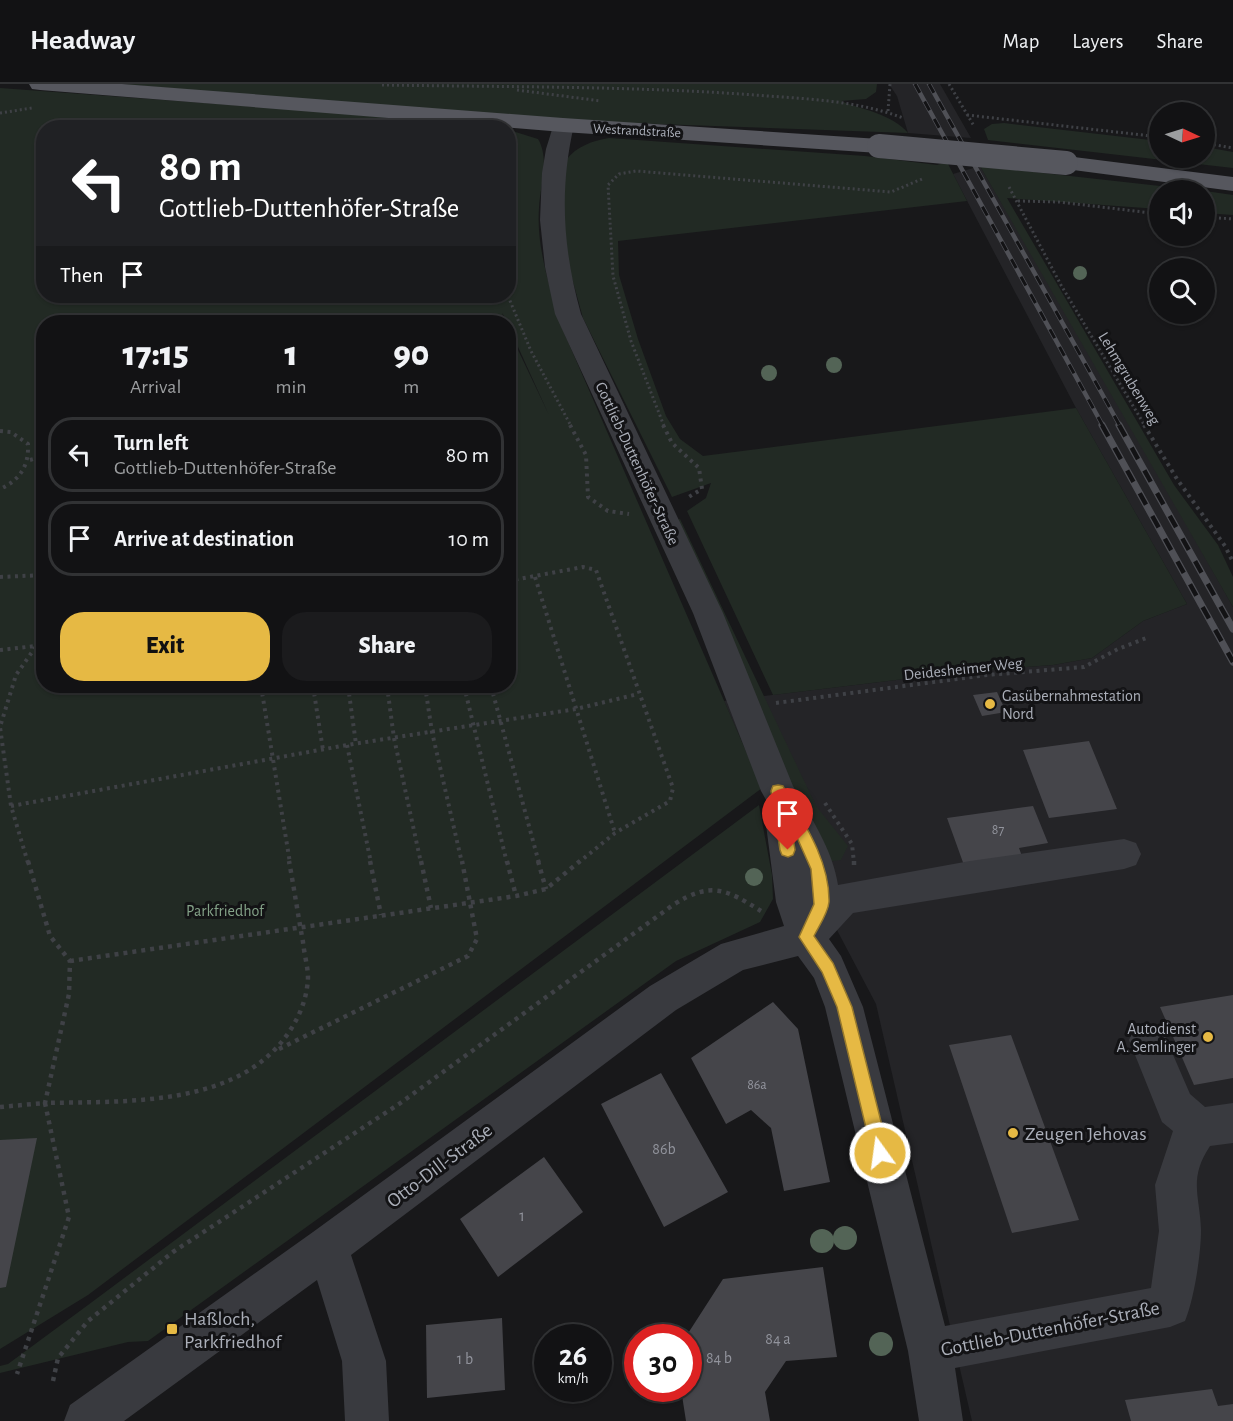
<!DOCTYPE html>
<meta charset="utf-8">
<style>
body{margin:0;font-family:"Alegreya Sans",sans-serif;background:#1b1b1d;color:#f1f3f6;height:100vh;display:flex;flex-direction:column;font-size:22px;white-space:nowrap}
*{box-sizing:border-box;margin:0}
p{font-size:20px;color:#9c9ea0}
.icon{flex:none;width:33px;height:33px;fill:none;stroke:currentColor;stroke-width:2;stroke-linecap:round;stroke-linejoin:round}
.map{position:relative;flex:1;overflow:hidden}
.sheet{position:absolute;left:36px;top:231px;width:480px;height:378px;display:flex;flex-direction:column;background:#121214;border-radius:24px;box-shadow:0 2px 4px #0004,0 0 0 2px #313234}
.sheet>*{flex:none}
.guide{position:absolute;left:36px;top:36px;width:480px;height:183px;border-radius:24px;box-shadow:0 2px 4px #0004,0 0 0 2px #313234;background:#202124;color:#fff;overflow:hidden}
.needle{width:39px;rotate:94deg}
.buttons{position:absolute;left:1149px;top:18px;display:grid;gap:12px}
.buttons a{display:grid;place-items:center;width:66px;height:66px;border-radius:50%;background:#121214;box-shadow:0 2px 4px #0004,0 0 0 2px #313234;font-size:30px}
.speed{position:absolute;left:534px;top:1240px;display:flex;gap:12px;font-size:30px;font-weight:700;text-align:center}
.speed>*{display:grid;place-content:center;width:78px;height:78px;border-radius:50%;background:#121214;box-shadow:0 2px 4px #0004,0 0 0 2px #313234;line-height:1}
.speed small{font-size:15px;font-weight:400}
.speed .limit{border:9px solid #d22;background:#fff;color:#111}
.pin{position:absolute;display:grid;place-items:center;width:51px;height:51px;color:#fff;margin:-62px -26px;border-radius:50% 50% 50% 0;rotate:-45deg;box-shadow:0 0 6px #0007}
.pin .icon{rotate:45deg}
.me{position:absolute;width:66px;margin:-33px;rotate:346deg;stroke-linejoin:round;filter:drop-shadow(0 0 4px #0008)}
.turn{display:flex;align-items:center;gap:21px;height:126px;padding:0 24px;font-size:27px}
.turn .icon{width:78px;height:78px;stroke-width:2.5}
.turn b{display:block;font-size:42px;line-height:51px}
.then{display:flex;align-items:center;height:57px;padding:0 24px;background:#0003;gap:12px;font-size:22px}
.eta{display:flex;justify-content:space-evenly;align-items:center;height:102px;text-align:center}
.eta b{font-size:36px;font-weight:800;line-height:42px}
.action{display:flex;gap:12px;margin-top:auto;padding:12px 24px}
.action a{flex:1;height:69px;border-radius:24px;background:#e6b944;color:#111;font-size:24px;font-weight:800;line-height:69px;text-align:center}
.action a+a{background:#1b1b1d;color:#f1f3f6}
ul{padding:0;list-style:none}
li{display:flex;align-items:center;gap:18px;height:75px;margin:0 12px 9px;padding:0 12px;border:3px solid #313234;border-radius:24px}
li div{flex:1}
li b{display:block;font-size:22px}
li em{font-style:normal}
header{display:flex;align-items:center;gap:36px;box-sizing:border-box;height:84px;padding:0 30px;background:#121214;border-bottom:2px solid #313234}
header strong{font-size:28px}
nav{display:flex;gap:33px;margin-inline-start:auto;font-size:21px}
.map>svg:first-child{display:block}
</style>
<header>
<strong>Headway</strong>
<nav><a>Map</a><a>Layers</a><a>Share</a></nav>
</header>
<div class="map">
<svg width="1233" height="1337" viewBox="0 0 1233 1337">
<rect width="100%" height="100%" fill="#18181a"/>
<path fill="#242427" d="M889 0H940L971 54 908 49 897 12Z
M980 82 1031 169 1083 245 1135 349 1233 523V1337H972L876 920 762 704 724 617 962 588 1053 581 1092 574 1143 537 1187 520 1076 324 953 90Z"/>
<path fill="#222a24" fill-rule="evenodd" d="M119 0H877L876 8 866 15 841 17C863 26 892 30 908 49L572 37Z
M0 4 327 28 488 43 44 44V212H508L509 46 538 55C550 75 540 102 539 124 536 165 551 206 562 244L762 704 88 1211 0 1265ZM502 229 508 238 509 243 549 331 509 247 508 602H44V238H505Z
M1004 39 1159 57 1160 74H1204L1205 63 1233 68V84L988 56 984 45 992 40Z
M609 54 865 72 937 81 947 78 967 117 618 157 619 191 638 255 666 332 680 355 703 372 1076 324 1187 520 1143 537 1092 574 1053 581 962 588 773 611 687 427 706 414 711 399 672 413 583 234 561 154 566 76C577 62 592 57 609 54Z
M980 82 1196 106H1160L1159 125 1007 114 1174 401 1218 461 1233 493V523Z
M1205 107 1233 111V131L1205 129Z
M680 435 816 722 848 762 841 776 826 778 672 438Z
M759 721 772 791 773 815 760 838 676 877 148 1257 128 1258 0 1289V1282L8 1280 88 1221Z"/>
<path fill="#45454a" d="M997 608 1006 628 982 632 973 611Z
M1089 657 1117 725 1049 734 1023 666Z
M1033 722 1048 759 1019 764 1023 775 965 784 947 734Z
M1233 911V994L1194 1001 1160 923Z
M773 918 798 945 830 1098 784 1107 771 1044 751 1026 726 1040 691 974Z
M1011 951 1079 1136 1012 1149 949 961Z
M661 989 728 1108 664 1143 601 1020Z
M37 1054 6 1203 0 1204V1056Z
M544 1073 583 1128 498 1193 460 1135Z
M823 1183 837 1273 786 1277 765 1308 770 1337H686L681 1305H688V1254H685L723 1195Z
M502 1234 505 1306 427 1314 426 1241Z
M1212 1305 1218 1322 1233 1320V1337H1131L1125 1316Z"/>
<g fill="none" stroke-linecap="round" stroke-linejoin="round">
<path stroke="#3f4146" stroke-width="3" stroke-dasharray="2 3" stroke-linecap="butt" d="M949 0 974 42
M382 1C506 3 631 2 755 11 805 15 856 16 903 34
M517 6 601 17
M888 27 890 0
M0 29 32 24
M967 31 1160 53
M1204 59 1233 64
M1009 103 1061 201 1145 342
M1018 117 1059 118 1160 130
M1204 133 1233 135
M508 212 531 267 571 342
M664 342 631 257 613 192 608 101 619 90 636 87 891 108 922 95"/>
<path stroke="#3f4146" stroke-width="4" stroke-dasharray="3 4.5" stroke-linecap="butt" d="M570 341 586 371 588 413 608 427 629 430
M663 341 672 359 699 384 702 405 687 414
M1144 341 1177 395 1225 462 1233 478
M0 347 11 348 28 360C29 382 20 396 0 405
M30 376 44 372
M36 491 44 499
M0 493 44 491
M535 493 615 749
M508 497 583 483 596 486 673 704 670 717 615 749 578 779
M0 566 44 561
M261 602 290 779
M313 602 323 666
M348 602 356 660
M387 602 394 654 421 779
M425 602 432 648 462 779
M464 602 507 779
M491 602 539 779
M776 619 987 591 1084 583 1118 565 1149 553
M347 661 371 779
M825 719 852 760 854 779
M11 722 347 661 576 625 638 610
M28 779 11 722 0 643 16 591 37 561 44 544"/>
<path stroke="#3f4146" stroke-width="4.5" stroke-dasharray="4 5" stroke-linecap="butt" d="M28 777 50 852 70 877 69 910 45 1019C127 1017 241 1024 291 945 301 929 307 913 308 894 308 883 304 869 303 858 298 831 294 804 289 777
M370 777 381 831
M421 777 431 824
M507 777 516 812
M538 777 546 805
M854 777V782
M70 877 516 812 546 805 580 777
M279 965 468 872 477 855 462 777
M0 1023 45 1019 69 1133 17 1290
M53 1297 58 1274 88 1237 173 1168 399 1020 673 821C710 797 726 805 761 827"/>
<path fill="#393a3f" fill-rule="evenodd" d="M563 34 571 36 574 41C559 106 563 166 581 230L723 529 793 702C810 732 833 766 838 801L970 777 1124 755 1136 759 1141 770 1136 781 1124 785 853 829 829 855 841 872 863 923 945 1242 1151 1204 1159 1147 1155 1101 1173 1047 1162 1038 1129 956 1135 943 1148 938 1161 943 1190 1010 1205 1023 1233 1019V1059L1210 1062C1188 1095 1200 1112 1201 1146 1201 1171 1194 1215 1185 1237L1170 1243 955 1284 963 1337H919L908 1267 825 923 814 894 798 872 743 886 676 926 351 1171 386 1277 389 1337H345L342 1277 317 1196 124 1337H64L70 1321 313 1148 650 902 721 860 784 842 776 818 765 733 770 723 761 707 693 529 555 230 545 183 540 136 542 89 546 65 555 36Z"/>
<path fill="#56575e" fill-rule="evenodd" d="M29 0H122L563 34 879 55 887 57 890 62 887 67 879 69 563 48 40 6 32 5Z
M1066 72 1233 93V107L1058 84 1055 79 1058 74Z"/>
<g stroke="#4f5056" stroke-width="4.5">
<path id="rail-far1" d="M915 0 1103 342
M929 0 1120 342"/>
</g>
<g stroke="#4f5056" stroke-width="7">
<path id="rail" d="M1102 341 1233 578
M1119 341 1233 545"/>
</g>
<use href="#rail-far1" stroke="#131315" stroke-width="3" stroke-dasharray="10" stroke-linecap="butt"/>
<use href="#rail" stroke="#131315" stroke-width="4.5" stroke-dasharray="13" stroke-linecap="butt"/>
<path stroke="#56575e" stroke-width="24" d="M879 62 1066 79"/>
</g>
<g fill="#536456">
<circle cx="1080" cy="189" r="7"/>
<circle cx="834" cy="281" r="8"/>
<circle cx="769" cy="289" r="8"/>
<circle cx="754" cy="793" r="9"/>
<circle cx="845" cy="1154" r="12"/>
<circle cx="822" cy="1157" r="12"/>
<circle cx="881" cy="1260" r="12"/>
</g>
<path fill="#e6b944" stroke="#96782c" stroke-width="1.5" d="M778 701 783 702C803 737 830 777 829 818 828 829 819 842 814 852L833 879 852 923 889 1069 886 1075 880 1077 875 1075 872 1069 837 923 822 888 799 853 814 820 811 785 791 740 795 766 793 771 788 773 782 771 780 766 771 707 773 702Z"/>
<g fill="#e6b944" stroke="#131315" stroke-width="2">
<circle cx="990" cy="620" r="6"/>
<circle cx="1208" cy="953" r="6"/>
<circle cx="1013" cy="1049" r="6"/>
<rect x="166" y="1239" width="12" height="12" rx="3"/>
</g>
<g text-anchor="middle" stroke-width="6" stroke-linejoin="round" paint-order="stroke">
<g font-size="14" fill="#abafb9" stroke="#131315">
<text transform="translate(637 46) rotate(3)" y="5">Westrandstraße</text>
</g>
<g font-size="14" fill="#92949d">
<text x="998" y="750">87</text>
<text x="757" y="1005">86a</text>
</g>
<g font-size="16" fill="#abafb9" stroke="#131315">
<text transform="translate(1130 294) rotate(59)" y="6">Lehmgrubenweg</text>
<text transform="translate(638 379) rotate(65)" y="6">Gottlieb-Duttenhöfer-Straße</text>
<text transform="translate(963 584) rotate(-6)" y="6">Deidesheimer Weg</text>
</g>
<g font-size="16" fill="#abafb9" stroke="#131315" text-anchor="start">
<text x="1002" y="617">Gasübernahmestation<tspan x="1002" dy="18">Nord</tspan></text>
<text x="1196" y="950" text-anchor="end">Autodienst<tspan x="1196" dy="18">A. Semlinger</tspan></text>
</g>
<g font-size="16" fill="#84a288" stroke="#131315">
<text x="225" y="832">Parkfriedhof</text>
</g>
<g font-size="16" fill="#92949d">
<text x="664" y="1070">86b</text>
<text x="522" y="1137">1</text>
<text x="778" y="1260">84 a</text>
<text x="719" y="1279">84 b</text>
<text x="465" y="1280">1 b</text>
</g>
<g font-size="20" fill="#abafb9" stroke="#131315" text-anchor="start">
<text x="1025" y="1056">Zeugen Jehovas</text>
<text x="184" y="1241">Haßloch,<tspan x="184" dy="23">Parkfriedhof</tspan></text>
</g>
<g font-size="20" fill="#abafb9" stroke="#131315">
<text transform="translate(439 1081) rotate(-37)" y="7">Otto-Dill-Straße</text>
<text transform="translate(1050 1244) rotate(-11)" y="7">Gottlieb-Duttenhöfer-Straße</text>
</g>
</g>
</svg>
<div class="buttons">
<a><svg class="needle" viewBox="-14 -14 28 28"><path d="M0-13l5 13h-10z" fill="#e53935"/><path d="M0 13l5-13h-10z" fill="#9c9ea0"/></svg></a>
<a><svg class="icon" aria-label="sound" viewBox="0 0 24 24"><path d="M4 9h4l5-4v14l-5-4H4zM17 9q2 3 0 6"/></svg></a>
<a><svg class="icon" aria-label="search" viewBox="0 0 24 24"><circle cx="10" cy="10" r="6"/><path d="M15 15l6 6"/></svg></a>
</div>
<div class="speed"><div>26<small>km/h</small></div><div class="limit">30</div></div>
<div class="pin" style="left:788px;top:766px;background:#d93025"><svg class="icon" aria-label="arrive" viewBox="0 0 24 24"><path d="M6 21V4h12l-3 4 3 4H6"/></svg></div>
<svg class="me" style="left:880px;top:1069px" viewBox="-20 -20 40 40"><circle r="17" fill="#e6b944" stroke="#fff" stroke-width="3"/><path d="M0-11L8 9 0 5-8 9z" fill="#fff"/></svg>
<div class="guide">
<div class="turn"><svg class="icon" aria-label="left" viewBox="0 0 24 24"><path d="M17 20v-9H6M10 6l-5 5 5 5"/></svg><div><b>80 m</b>Gottlieb-Duttenhöfer-Straße</div></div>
<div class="then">Then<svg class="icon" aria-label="arrive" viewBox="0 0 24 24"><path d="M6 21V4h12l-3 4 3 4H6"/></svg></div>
</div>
<section class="sheet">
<div class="eta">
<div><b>17:15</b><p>Arrival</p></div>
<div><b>1</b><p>min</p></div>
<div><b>90</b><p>m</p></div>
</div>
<ul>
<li><svg class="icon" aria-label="left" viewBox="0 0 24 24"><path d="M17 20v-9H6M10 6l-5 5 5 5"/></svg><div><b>Turn left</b><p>Gottlieb-Duttenhöfer-Straße</p></div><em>80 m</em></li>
<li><svg class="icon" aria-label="arrive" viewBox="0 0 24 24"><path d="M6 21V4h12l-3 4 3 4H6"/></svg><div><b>Arrive at destination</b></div><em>10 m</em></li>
</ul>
<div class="action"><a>Exit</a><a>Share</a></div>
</section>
</div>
